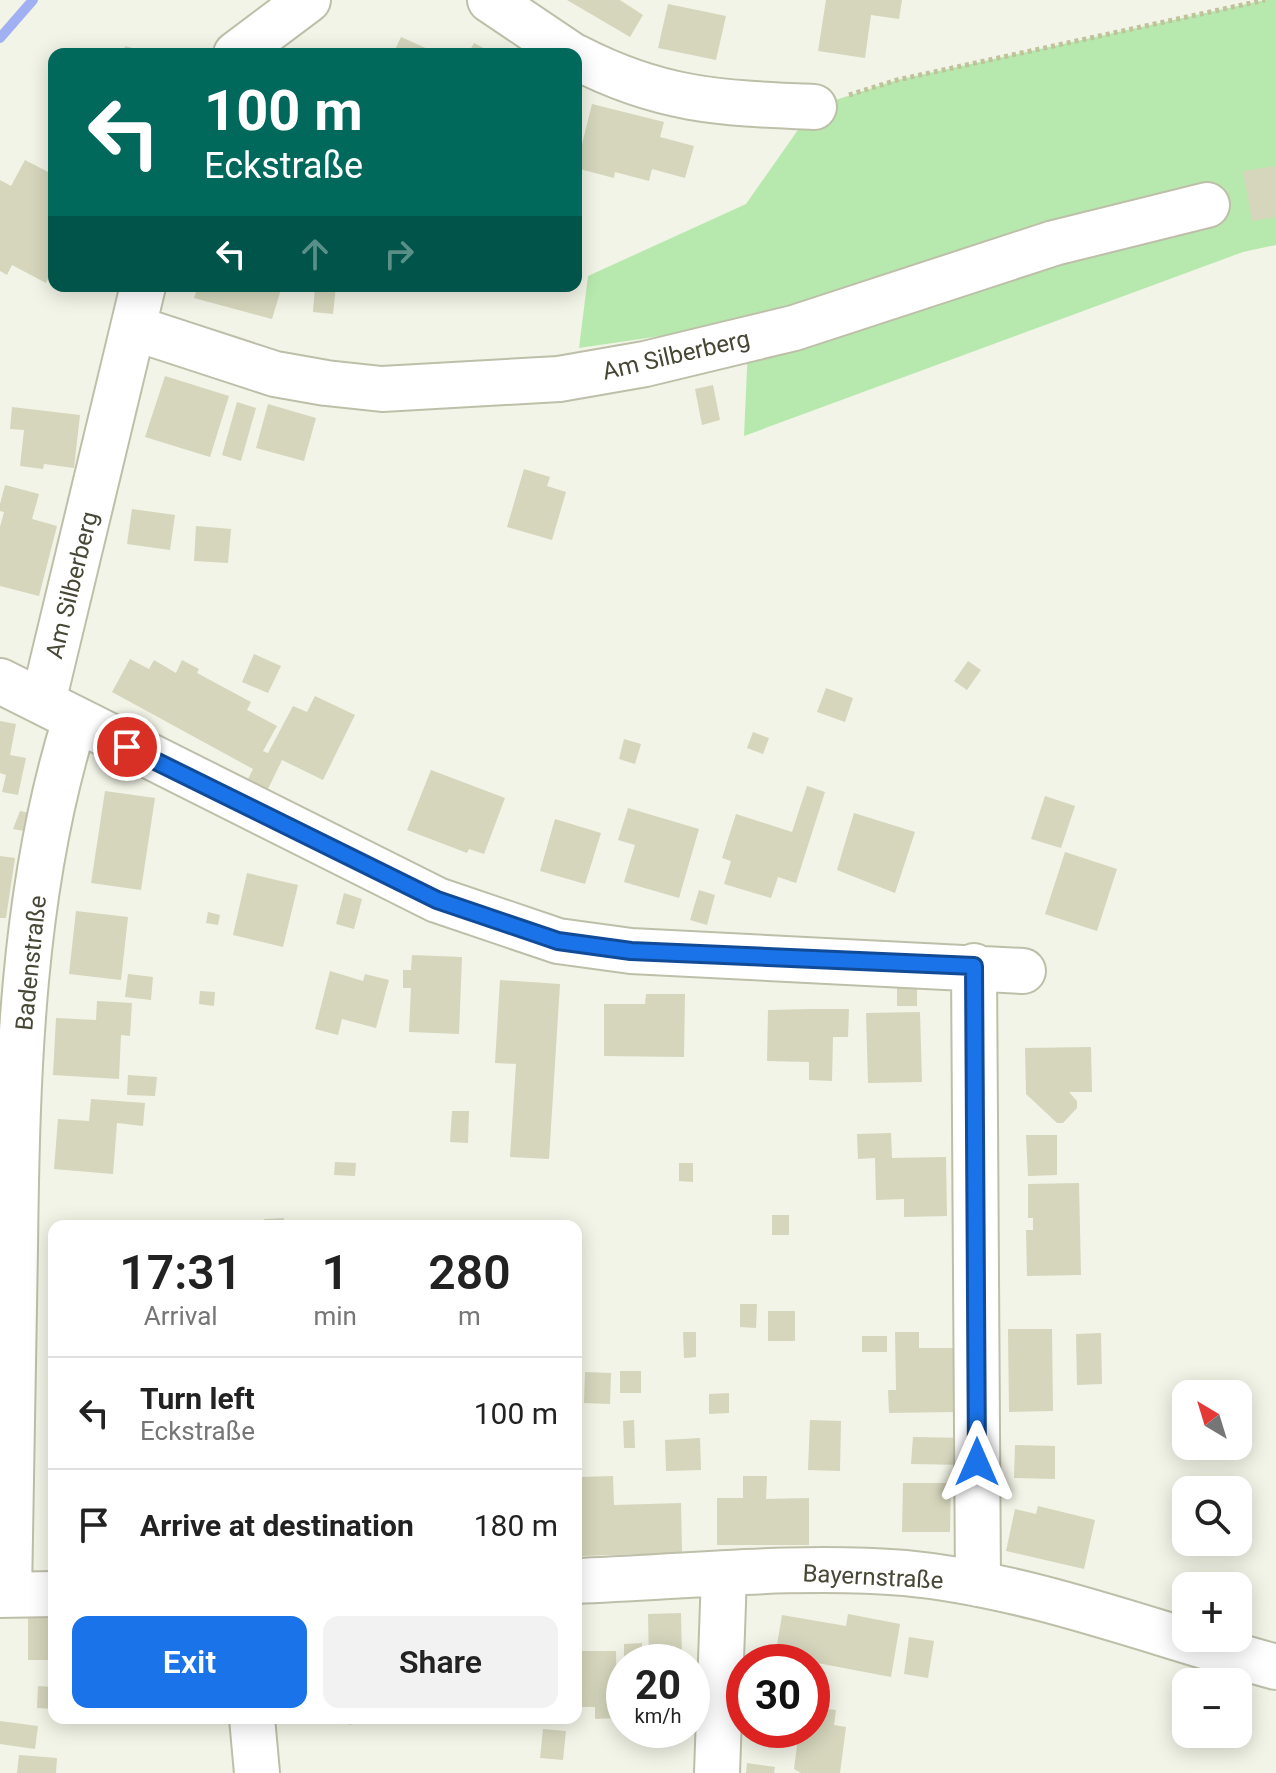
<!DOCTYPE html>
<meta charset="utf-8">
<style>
body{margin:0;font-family:Roboto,sans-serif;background:#f2f2f2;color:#222;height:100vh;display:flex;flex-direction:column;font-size:30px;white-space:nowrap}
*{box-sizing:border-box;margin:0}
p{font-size:26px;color:#767676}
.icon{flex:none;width:44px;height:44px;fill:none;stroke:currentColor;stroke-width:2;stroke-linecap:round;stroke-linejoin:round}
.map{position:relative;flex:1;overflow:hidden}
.sheet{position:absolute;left:48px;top:1220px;width:534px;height:504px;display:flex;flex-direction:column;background:#fff;border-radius:16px;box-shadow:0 4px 20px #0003}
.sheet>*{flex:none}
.banner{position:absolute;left:48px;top:48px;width:534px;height:244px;border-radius:16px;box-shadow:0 4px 20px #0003;background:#00695c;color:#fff;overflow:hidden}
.needle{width:52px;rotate:322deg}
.tools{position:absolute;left:1172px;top:1380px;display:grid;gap:16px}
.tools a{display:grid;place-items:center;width:80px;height:80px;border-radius:16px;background:#fff;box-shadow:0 4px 20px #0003;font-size:40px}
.speed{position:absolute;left:606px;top:1644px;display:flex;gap:16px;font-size:40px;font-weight:700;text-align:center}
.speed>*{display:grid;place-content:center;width:104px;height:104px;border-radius:50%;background:#fff;box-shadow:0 4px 20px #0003;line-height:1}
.speed small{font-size:20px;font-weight:400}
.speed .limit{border:12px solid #d22;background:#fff;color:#111}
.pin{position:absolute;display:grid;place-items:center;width:68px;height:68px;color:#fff;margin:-34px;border:4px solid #fff;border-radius:50%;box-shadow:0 2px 8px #0007}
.me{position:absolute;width:88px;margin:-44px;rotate:0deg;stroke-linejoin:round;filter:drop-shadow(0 0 6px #0008)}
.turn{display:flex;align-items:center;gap:28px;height:168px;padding:0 24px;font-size:36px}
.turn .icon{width:104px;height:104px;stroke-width:2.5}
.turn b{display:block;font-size:56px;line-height:68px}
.lanes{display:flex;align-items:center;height:76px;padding:0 24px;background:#0003;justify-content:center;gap:40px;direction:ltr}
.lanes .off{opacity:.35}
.eta{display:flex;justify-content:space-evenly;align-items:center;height:136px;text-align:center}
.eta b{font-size:48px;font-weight:600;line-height:56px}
.cta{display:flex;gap:16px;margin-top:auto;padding:16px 24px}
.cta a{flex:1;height:92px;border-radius:16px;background:#1a73e8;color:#fff;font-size:32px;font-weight:600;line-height:92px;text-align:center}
.cta a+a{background:#f2f2f2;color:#222}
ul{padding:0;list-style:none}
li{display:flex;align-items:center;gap:24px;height:112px;padding:0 24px;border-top:2px solid #e0e0e0}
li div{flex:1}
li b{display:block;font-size:30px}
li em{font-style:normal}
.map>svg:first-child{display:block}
</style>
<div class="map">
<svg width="1276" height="1773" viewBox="0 0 1276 1773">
<rect width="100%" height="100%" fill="#f2f4e7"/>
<path fill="#b7e9ae" d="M1265 0H1276V245L1243 252 744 436 749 323 579 348 588 276 746 204 814 107 897 80Z"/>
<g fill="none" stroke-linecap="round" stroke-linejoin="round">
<path stroke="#a1b0f2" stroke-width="10" d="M0 38 33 0"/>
</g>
<path fill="#d5d6bc" d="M567 0H620L643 15 630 37Z
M826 0H902L899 19 871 15 865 58 818 51Z
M668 4 726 16 716 60 658 48Z
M401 37 439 54H383L385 48 394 52Z
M474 43 495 54H468Z
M125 46 151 53 150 54H123Z
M592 104 664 122 660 137 694 146 685 178 652 169 649 181 615 172 614 178 576 168Z
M25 160 54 175V276L50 274 46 283 12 265 7 275 0 271V180L11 186Z
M1276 166V217L1252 221 1243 171Z
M198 286H282L272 319 194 298Z
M315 286H336L333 314 313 312Z
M165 376 229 396 210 457 145 437Z
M713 385 720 420 702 425 695 389Z
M237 402 256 408 241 461 222 455Z
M268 404 316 418 304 461 256 448Z
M12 407 80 415 74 468 44 464 43 469 20 466 24 430 10 429Z
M524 469 550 477 547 486 566 492 552 540 507 527Z
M5 485 39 494 32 519 57 526 39 596 0 586V527L4 512 0 511V504Z
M132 509 175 515 170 550 127 544Z
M196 526 231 529 228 563 194 561Z
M254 654 281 666 268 693 242 682Z
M130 659 149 669 154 660 176 673 182 660 199 669 197 673 251 702 247 710 277 726 263 751 268 753 293 706 307 712 315 696 355 715 323 780 282 760 267 791 247 781 253 769 112 692Z
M968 661 981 670 967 690 954 681Z
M826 688 853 698 845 722 817 712Z
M0 721 16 724 10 755 26 758 18 795 2 792 6 775 0 773Z
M753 732 769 738 763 754 747 748Z
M624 739 641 744 635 764 619 759Z
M431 770 505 798 484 854 469 849 467 853 407 830Z
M807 786 825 792 796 883 778 877 771 898 724 884 731 861 722 858 736 814 792 832Z
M105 791 155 798 141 890 91 883Z
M1045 796 1075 806 1061 848 1031 839Z
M628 808 699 829 679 898 624 882 635 845 618 840Z
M20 811 33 814 29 832 13 829Z
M854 813 915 832 895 893 837 870Z
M555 819 601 833 585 884 540 871Z
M1065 852 1117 869 1097 931 1045 914Z
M0 856 15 858 6 918H0Z
M247 873 298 885 283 947 233 935Z
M699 890 715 895 707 925 690 920Z
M344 893 362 899 354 929 336 924Z
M76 911 128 917 121 980 69 974Z
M208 912 220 915 218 925 206 923Z
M412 955 462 957 459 1034 409 1032 411 988H403V970H411Z
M330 971 363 981 365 974 389 980 376 1028 342 1019 338 1035 315 1029Z
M128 974 153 977 151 1000 125 997Z
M500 980 560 984 549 1159 510 1157 516 1064 495 1063Z
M897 988H917V1006H897Z
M200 991 215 992 214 1006 199 1004Z
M646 994H685L684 1057 604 1056V1004H645Z
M97 1001 132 1003 130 1036 121 1035 119 1079 53 1075 56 1018 96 1020Z
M810 1009H849L848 1037H833L832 1081 809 1080V1062L767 1061 768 1010Z
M920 1012 922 1082 868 1083 866 1013Z
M1091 1047 1092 1092H1069L1077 1101V1108L1063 1123H1057L1026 1094 1025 1048Z
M128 1075 157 1077 155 1096 127 1095Z
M91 1099 145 1103 143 1126 117 1123 113 1174 54 1169 58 1119 89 1121Z
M452 1111H469L468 1143 450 1142Z
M891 1133 892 1158 946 1157 947 1216 904 1217V1199L876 1200 875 1158 858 1159 857 1134Z
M1026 1135H1057V1175L1028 1176Z
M335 1162 356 1163 355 1176 334 1175Z
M679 1163H693V1182L679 1181Z
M1079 1183 1081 1275 1027 1276 1026 1230H1033V1218H1028V1184Z
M772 1215H789V1235H772Z
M284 1218V1226H264V1219Z
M740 1304H757L756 1328 740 1327Z
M768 1311H795V1341H768Z
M51 1319H54V1383H50Z
M1008 1329H1052L1053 1411 1009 1412Z
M683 1332H696V1357L684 1358Z
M895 1332H919V1348H953L954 1412 889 1413 888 1390H896Z
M1101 1333 1102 1384 1077 1385 1076 1334Z
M862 1336H887V1352H862Z
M620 1371H641V1393H620Z
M585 1372 611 1373 610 1404 584 1403Z
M729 1393V1413L709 1414V1394Z
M50 1413H54V1434H50Z
M634 1420 635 1448H624L623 1421Z
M810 1420 841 1421 840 1471 808 1470Z
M913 1437 967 1438 966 1465 911 1464Z
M700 1438 701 1470 666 1471 665 1440Z
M1015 1445 1055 1446V1479L1014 1478Z
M613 1476 614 1505 681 1503 682 1553 581 1556 580 1536H576L580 1477Z
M743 1476H767L766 1499 809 1498V1545H717V1498H743Z
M903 1483H951L950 1532H902Z
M1038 1506 1095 1520 1084 1569 1006 1551 1015 1509 1036 1514Z
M681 1613 682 1662H649L648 1614Z
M848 1614 900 1624 891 1677 812 1662H774L782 1615 846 1626Z
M28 1618H54V1660H28Z
M909 1637 934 1641 928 1678 904 1674Z
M642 1643V1662H624V1644Z
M576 1651H616L617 1718 595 1719V1707H576Z
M38 1686 54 1687V1709L37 1708Z
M812 1707 836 1710 834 1725 846 1727 840 1773H801L794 1769 799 1730H812Z
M332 1718H353L351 1725Z
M0 1721 38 1726 35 1749 0 1744Z
M543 1729 566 1731 563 1760 540 1758Z
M19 1755 57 1758 56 1773H17Z
M747 1763 775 1767 774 1773H746Z"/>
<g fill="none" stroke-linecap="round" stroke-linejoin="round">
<g stroke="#bebfa9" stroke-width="48">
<path id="minor" d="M490 0 570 54
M236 54 308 0
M576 57C661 101 720 103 814 107
M134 328 275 374 326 383 382 389 559 379 645 364 794 328 1054 243 1207 205
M0 681 437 900 558 941 631 951 1023 971
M43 702 143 286
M974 966 978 1584
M576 1581C683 1577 798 1564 905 1573 1031 1585 1154 1634 1276 1667
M9 1594C11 1479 13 1364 15 1249 17 1073 22 889 75 720
M0 1595 54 1594
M252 1718 257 1773
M717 1773 724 1575"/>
</g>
<path stroke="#c0c29a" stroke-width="5" stroke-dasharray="4 4" stroke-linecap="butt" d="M849 95 897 80 1265 0"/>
<use href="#minor" stroke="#fff" stroke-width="44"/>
</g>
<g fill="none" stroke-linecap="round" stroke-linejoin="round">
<g stroke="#114b97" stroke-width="20">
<path id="route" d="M127 747 437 900 558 941 631 951 974 966 977 1462"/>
</g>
<use href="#route" stroke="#1a73e8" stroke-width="14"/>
</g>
<g text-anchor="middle" stroke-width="6" stroke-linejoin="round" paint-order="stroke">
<g font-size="24" fill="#474735" stroke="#fff">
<text transform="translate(676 355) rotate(-13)" y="8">Am Silberberg</text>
<text transform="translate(72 585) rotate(-76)" y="8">Am Silberberg</text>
<text transform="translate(31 963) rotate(-84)" y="8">Badenstraße</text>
<text transform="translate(873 1577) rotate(3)" y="8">Bayernstraße</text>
</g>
</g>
</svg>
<div class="tools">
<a><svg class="needle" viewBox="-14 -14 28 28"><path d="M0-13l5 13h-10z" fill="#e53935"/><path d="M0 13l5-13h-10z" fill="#767676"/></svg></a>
<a><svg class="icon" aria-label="search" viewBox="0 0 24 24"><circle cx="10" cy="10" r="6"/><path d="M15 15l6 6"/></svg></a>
<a>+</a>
<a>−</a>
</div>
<div class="speed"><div>20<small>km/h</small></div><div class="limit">30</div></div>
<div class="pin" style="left:127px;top:747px;background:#d93025"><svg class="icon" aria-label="arrive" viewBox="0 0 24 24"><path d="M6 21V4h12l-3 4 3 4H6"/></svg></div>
<svg class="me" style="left:977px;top:1462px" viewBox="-20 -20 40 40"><path d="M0-17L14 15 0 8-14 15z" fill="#1a73e8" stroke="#fff" stroke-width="4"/></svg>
<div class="banner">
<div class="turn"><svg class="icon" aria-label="left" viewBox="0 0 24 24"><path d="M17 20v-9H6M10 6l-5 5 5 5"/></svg><div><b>100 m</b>Eckstraße</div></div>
<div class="lanes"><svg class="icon" aria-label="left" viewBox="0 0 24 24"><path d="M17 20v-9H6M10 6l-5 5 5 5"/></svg><svg class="icon off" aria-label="ahead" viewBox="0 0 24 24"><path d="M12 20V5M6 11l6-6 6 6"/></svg><svg class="icon off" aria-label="right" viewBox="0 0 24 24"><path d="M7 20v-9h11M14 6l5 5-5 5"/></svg></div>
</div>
<section class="sheet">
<div class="eta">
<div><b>17:31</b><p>Arrival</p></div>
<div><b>1</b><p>min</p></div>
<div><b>280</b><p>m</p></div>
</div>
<ul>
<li><svg class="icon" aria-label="left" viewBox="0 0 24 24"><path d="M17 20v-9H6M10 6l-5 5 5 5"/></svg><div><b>Turn left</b><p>Eckstraße</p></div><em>100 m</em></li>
<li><svg class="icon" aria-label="arrive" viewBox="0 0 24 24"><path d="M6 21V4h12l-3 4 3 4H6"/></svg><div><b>Arrive at destination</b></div><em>180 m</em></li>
</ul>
<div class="cta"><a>Exit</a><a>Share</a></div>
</section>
</div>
